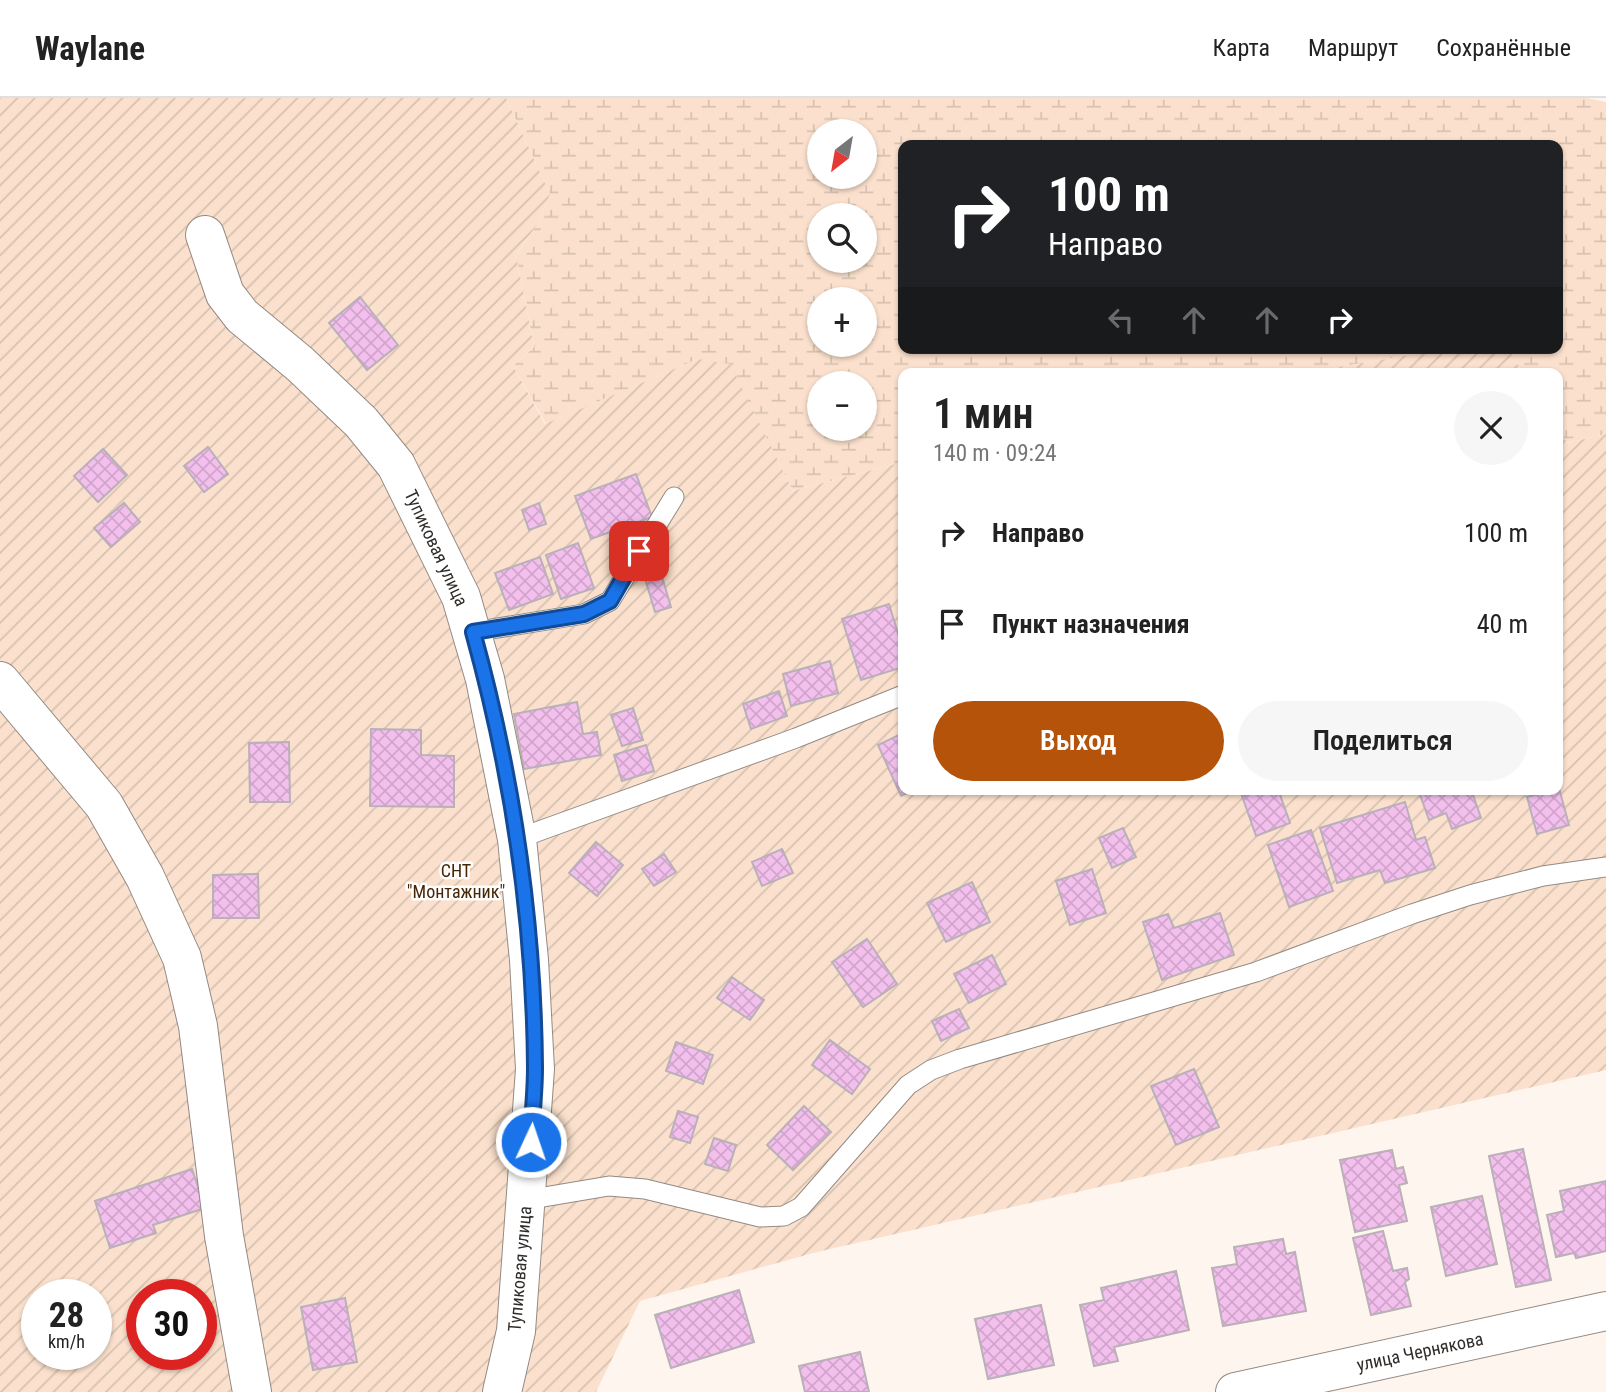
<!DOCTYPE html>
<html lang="ru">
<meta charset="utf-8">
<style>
body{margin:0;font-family:"Roboto Condensed",sans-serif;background:#f6f6f6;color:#222;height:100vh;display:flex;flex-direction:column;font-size:26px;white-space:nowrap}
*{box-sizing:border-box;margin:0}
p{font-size:23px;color:#767676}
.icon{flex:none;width:38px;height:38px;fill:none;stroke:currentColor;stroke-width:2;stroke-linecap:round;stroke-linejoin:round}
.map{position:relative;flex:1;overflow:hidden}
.side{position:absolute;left:898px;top:270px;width:665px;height:427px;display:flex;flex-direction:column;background:#fff;border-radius:14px;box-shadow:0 2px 5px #0004}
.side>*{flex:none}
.guide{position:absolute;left:898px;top:42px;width:665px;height:214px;border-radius:14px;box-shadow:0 2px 5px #0004;background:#202124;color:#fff;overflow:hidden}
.needle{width:46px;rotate:211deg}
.controls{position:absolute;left:807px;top:21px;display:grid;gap:14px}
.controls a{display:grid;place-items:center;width:70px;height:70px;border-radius:50%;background:#fff;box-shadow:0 2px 5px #0004;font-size:35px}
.speed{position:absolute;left:21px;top:1181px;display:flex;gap:14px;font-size:35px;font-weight:700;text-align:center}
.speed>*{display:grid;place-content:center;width:91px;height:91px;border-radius:50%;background:#fff;box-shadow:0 2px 5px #0004;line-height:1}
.speed small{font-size:18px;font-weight:400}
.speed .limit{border:10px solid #d22;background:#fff;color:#111}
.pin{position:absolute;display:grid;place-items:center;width:60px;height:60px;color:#fff;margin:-30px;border-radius:14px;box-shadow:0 4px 10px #0006}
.me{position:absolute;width:77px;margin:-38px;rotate:3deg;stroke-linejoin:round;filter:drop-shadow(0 0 5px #0008)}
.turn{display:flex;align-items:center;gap:24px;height:147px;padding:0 35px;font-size:32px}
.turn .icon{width:91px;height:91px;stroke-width:2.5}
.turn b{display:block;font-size:49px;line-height:60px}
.lanes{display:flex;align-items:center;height:66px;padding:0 35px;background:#0003;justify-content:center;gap:35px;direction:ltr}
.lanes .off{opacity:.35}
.round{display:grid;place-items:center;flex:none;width:74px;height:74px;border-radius:37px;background:#f6f6f6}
.headline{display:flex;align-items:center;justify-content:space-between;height:119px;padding:0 35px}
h1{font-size:42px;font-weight:600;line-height:52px}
.primary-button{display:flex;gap:14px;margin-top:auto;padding:14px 35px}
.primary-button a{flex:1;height:80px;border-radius:42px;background:#b45309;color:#fff;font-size:28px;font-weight:600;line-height:80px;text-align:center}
.primary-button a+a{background:#f6f6f6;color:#222}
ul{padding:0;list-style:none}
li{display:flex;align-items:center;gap:21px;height:91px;padding:0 35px}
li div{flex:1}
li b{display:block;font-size:26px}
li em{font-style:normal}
header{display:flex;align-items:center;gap:42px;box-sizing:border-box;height:98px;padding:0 35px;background:#fff;border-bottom:2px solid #e0e0e0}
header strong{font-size:33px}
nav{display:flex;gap:38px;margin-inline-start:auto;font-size:24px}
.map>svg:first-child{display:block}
</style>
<header>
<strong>Waylane</strong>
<nav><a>Карта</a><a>Маршрут</a><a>Сохранённые</a></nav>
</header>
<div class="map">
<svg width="1606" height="1294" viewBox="0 0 1606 1294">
<defs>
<pattern id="wetland-marsh" width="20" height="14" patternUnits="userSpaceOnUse" patternTransform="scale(1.75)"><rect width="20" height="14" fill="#fbe1cd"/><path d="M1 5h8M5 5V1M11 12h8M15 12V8" fill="none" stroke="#d7c1b0"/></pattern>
<pattern id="garden-furrows" width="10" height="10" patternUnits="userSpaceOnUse" patternTransform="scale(1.75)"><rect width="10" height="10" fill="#fbe1cd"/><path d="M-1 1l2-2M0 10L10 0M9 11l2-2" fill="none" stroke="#d7c1b0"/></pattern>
<pattern id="building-cross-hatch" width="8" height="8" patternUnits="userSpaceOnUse" patternTransform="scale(1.75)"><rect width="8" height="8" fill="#f3c0ee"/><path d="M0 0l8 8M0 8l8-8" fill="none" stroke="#d1a5cc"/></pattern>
</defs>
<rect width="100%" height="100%" fill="#fef5ee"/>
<path fill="url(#wetland-marsh)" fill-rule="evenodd" d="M506 0H1587L1606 4V336L1567 345 1558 330V275H1523L1508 250H1558V47H903V250H1452L1303 275H903V364L793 393 779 365 698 261 546 326 513 268 534 249 516 157 538 125 550 96ZM819 33H864V79H819ZM819 117H864V163H819ZM819 201H864V247H819ZM819 285H864V331H819Z"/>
<path fill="url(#garden-furrows)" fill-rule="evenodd" d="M0 0H506L550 96 538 125 516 157 534 249 513 268 545 326 698 261 730 266 793 393 903 364V691H1558V330L1567 345 1606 336V972L813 1155 640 1203 596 1294H0ZM37 1197H96V1256H37ZM142 1197H201V1256H142Z
M1452 250H1508L1523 275H1303Z"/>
<path fill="url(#building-cross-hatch)" stroke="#b9b0b8" stroke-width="2" d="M360 199 398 247 367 272 329 225Z
M208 349 228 376 204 394 184 368Z
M103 351 127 377 98 404 74 378Z
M636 376 652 419 591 441 575 398Z
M124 405 140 424 111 449 94 430Z
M539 405 546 426 529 432 522 412Z
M578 445 594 490 561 501 546 457Z
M540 459 553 496 509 512 495 475Z
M660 472 671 509 655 514 644 477Z
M889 506 903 552V569L861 582 842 521Z
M830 563 838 595 791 608 783 576Z
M779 593 787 618 751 631 743 606Z
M577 604 583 636 597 634 601 657 524 671 514 616Z
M633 610 643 642 622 648 611 617Z
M371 631 421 632V657L454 658V709L370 708Z
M903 635V691H915L901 698 878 647Z
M289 644 290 704H250L249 645Z
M646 647 654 673 622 683 614 657Z
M1559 690 1569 727 1537 736 1527 699Z
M1264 691H1278L1290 725 1256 738 1242 698Z
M1418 691H1471L1481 720 1452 731 1446 715 1429 722Z
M1405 704 1416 742 1425 739 1435 770 1385 785 1380 772 1337 785 1320 730Z
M1123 730 1136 759 1112 770 1099 740Z
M1311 732 1333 793 1289 809 1268 747Z
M596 744 623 767 597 798 569 775Z
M782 751 793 775 762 788 752 764Z
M664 756 676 774 654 788 642 771Z
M1092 771 1106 815 1070 827 1056 783Z
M258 776 259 820H213V777Z
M972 784 990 824 946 844 927 805Z
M1220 815 1234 857 1162 882 1143 824 1168 816 1174 830Z
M867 841 897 886 863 909 832 864Z
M992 857 1006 886 969 905 954 876Z
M732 879 764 902 750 922 717 900Z
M959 911 969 930 941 943 932 923Z
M830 942 870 971 852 996 812 967Z
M676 944 713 957 703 986 666 973Z
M1194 971 1219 1029 1176 1047 1151 988Z
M804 1008 831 1034 793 1072 767 1047Z
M678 1013 698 1019 690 1045 670 1039Z
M714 1040 736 1047 728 1073 705 1066Z
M1523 1051 1551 1182 1516 1189 1489 1058Z
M1392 1052 1396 1071 1403 1069 1407 1085 1399 1087 1407 1123 1355 1134 1340 1062Z
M192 1071 205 1110 153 1127 156 1135 110 1150 95 1103Z
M1606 1083V1153L1576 1160 1574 1155 1556 1159 1547 1117 1564 1113 1560 1093Z
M1482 1098 1497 1166 1446 1178 1431 1109Z
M1383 1133 1393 1173 1407 1170 1409 1181 1405 1184 1411 1208 1371 1217 1353 1140Z
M1283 1141 1286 1156 1295 1154 1306 1213 1223 1228 1212 1170 1237 1166 1234 1149Z
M1176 1173 1189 1232 1114 1249 1118 1263 1094 1268 1080 1207 1104 1202 1101 1190Z
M739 1192 754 1244 671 1270 655 1217Z
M345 1200 357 1264 313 1272 301 1209Z
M1041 1207 1054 1267 988 1281 975 1221Z
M860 1254 869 1294H805L799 1268Z"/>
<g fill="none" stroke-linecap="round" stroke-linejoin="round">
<g stroke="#948a83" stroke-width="21">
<path id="service" d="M473 534 584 516 610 503 674 399
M517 741 796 640 903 597
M526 1102 609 1088 645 1091 760 1119 784 1118 801 1109 908 987 931 972 960 961 1256 874 1412 816 1470 797 1543 778 1606 769"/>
</g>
<g stroke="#948a83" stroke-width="40">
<path id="minor" d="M205 137 225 196 242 218 300 266 361 324 396 367 461 499 485 581 517 741 529 862 535 971 516 1233 502 1294
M0 583 104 707 145 779 182 860 198 928 224 1138 252 1294
M1235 1294 1606 1213"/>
</g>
<use href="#service" stroke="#fff" stroke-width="19"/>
<use href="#minor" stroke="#fff" stroke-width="38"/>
</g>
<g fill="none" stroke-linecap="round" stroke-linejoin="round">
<g stroke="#114b97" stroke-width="18">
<path id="route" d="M531 1044C532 1019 535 994 535 970 534 823 512 675 473 534L584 516 610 503 639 453"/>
</g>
<use href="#route" stroke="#1a73e8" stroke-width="12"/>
</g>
<g text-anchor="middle" stroke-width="5" stroke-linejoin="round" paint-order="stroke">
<g font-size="18" fill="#302c29" stroke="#fff">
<text transform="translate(436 450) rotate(65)" y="6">Тупиковая улица</text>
<text transform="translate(520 1171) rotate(-85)" y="6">Тупиковая улица</text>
<text transform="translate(1420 1254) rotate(-12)" y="6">улица Чернякова</text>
</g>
<g font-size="18" fill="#472503" stroke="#fff">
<text x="456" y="779">СНТ<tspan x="456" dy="21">"Монтажник"</tspan></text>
</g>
</g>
</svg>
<div class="controls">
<a><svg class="needle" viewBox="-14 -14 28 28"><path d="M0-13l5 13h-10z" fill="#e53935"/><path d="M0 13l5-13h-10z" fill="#767676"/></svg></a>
<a><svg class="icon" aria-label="search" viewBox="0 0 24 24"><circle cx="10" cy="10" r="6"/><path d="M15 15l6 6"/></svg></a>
<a>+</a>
<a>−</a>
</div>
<div class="speed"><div>28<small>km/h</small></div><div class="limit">30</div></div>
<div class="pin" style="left:639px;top:453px;background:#d93025"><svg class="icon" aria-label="arrive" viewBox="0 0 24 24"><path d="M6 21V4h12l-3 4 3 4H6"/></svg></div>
<svg class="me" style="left:531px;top:1044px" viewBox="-20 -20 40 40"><circle r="17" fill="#1a73e8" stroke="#fff" stroke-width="3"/><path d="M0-11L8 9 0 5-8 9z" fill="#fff"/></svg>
<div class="guide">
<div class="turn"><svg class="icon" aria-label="right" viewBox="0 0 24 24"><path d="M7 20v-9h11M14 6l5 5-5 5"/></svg><div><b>100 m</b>Направо</div></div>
<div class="lanes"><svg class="icon off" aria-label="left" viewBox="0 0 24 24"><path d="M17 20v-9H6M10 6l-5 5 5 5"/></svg><svg class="icon off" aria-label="ahead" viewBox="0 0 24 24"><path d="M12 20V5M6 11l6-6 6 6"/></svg><svg class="icon off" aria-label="ahead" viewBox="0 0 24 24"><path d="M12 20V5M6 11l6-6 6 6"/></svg><svg class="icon" aria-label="right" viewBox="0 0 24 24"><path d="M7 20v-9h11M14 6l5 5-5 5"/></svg></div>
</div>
<section class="side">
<div class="headline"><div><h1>1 мин</h1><p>140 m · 09:24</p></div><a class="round"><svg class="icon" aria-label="close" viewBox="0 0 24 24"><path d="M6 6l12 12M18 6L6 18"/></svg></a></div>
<ul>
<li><svg class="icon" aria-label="right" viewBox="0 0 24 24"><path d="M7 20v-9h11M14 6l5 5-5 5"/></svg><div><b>Направо</b></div><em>100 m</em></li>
<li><svg class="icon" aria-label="arrive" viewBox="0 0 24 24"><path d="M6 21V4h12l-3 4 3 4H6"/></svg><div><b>Пункт назначения</b></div><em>40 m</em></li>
</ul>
<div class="primary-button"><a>Выход</a><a>Поделиться</a></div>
</section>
</div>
